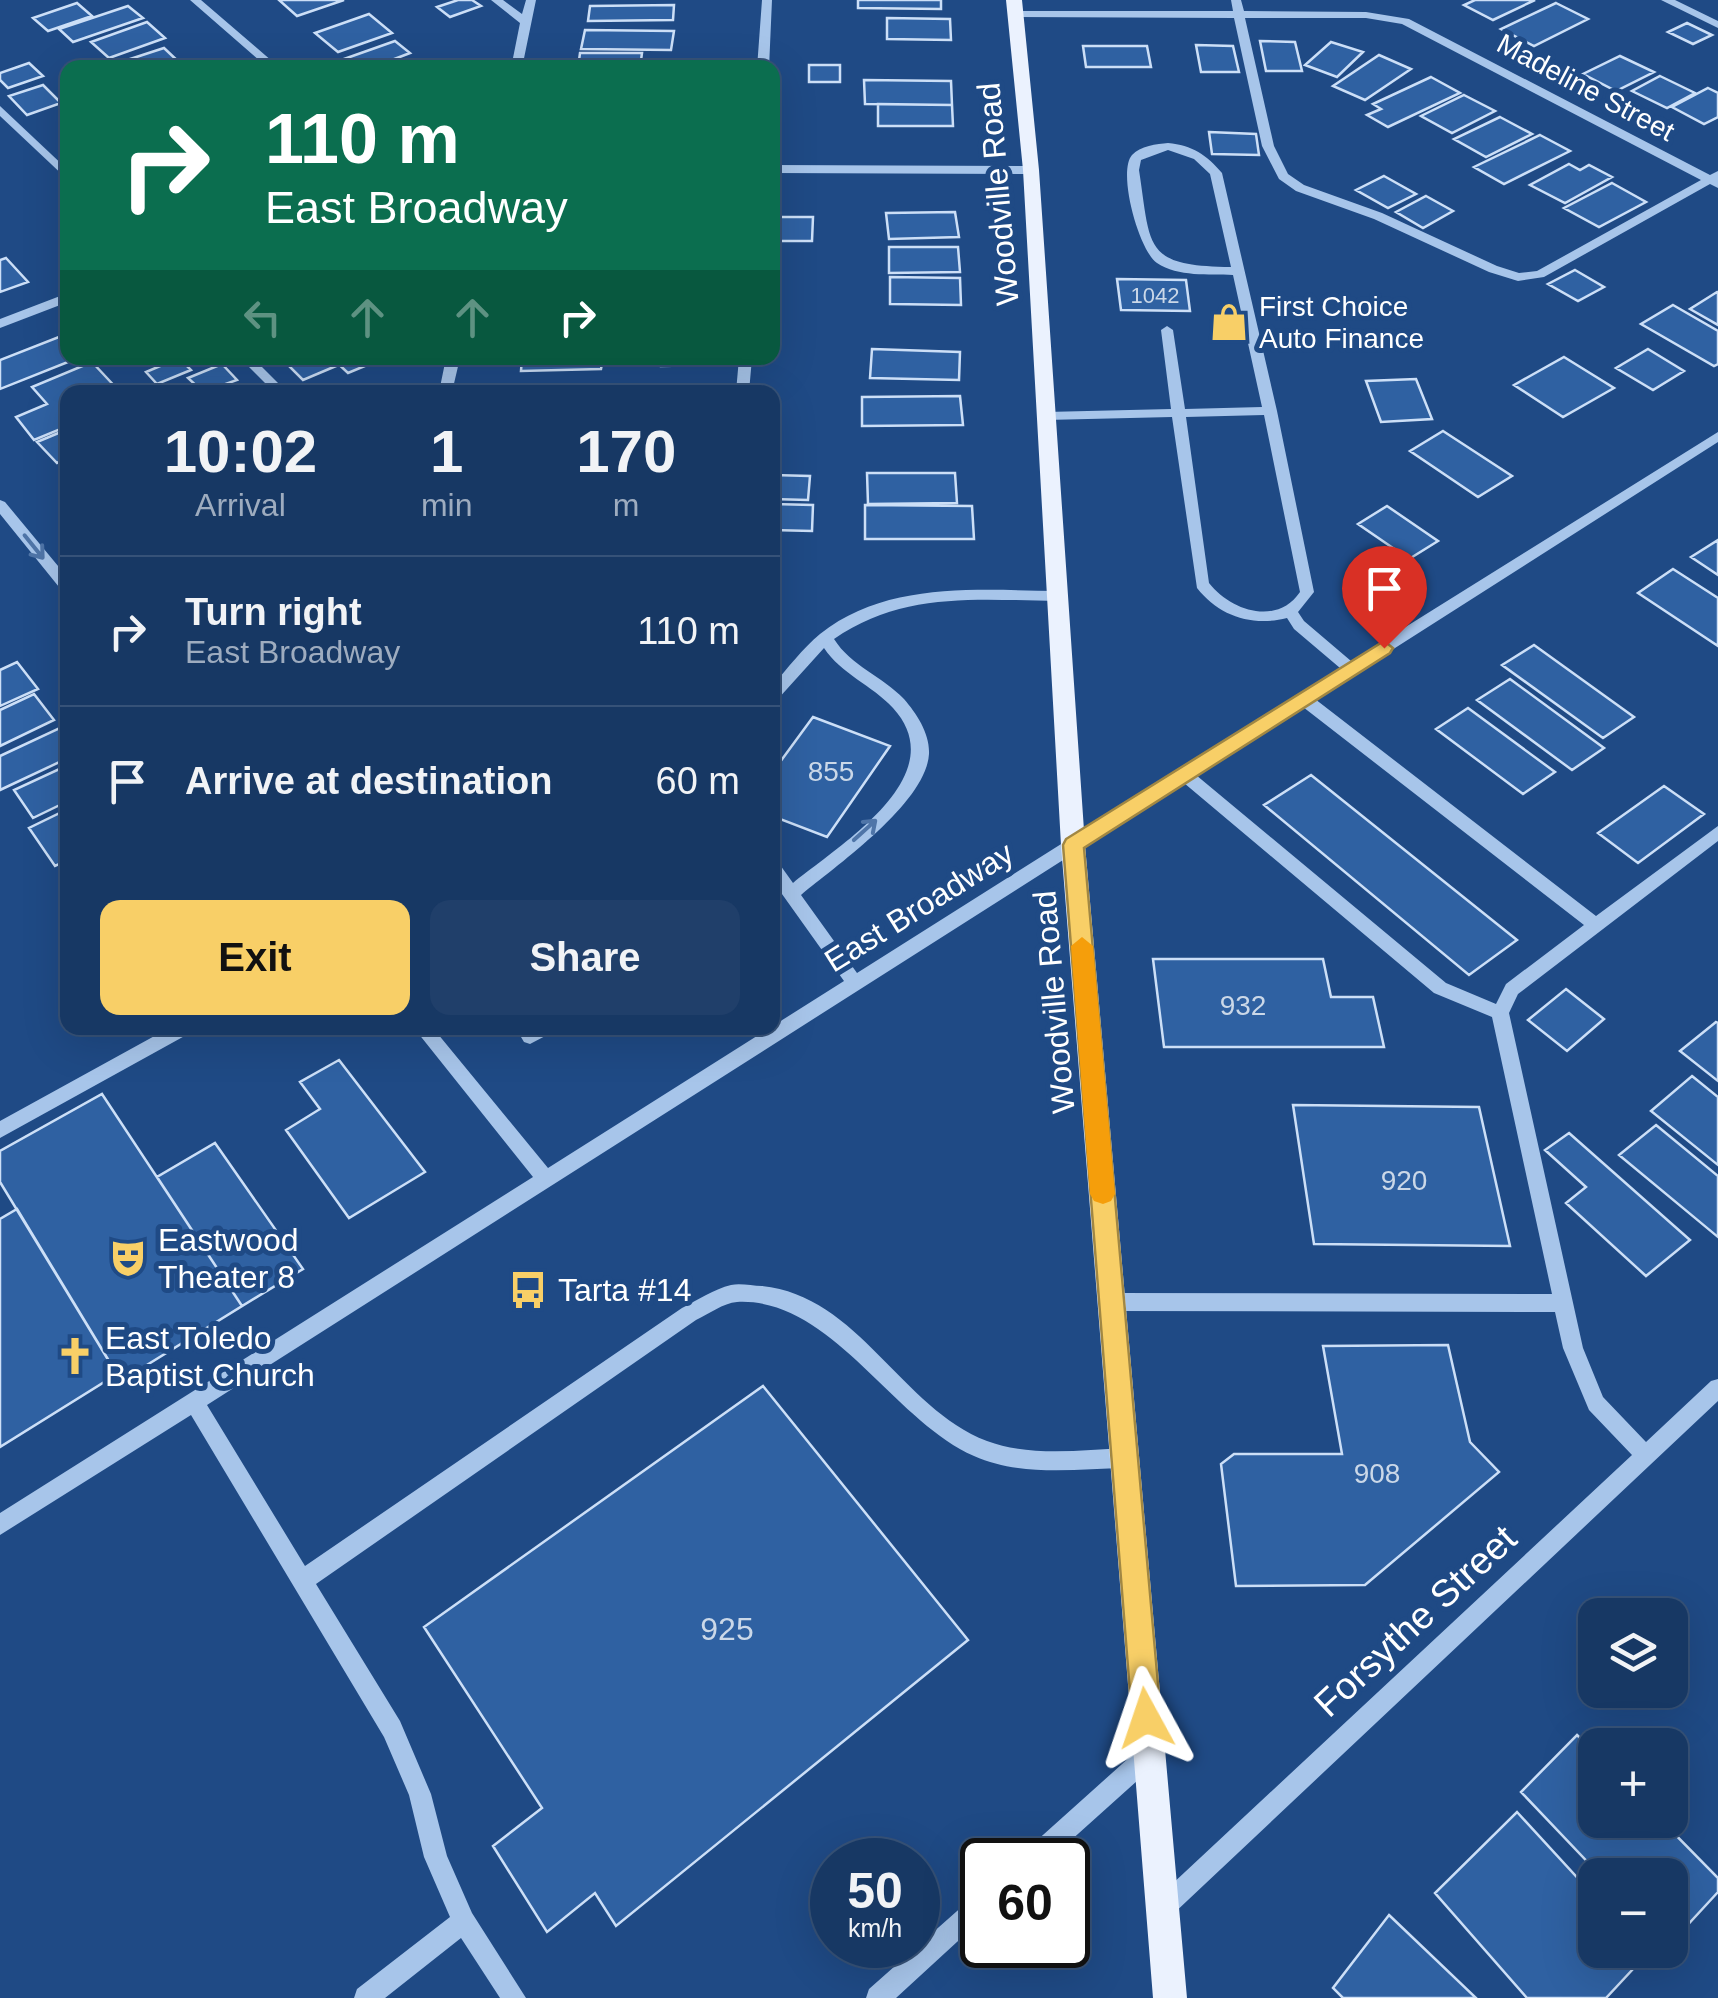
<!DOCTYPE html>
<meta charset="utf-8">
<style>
body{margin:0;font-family:Arial,sans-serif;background:#203f6a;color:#f1f3f6;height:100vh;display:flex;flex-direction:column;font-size:38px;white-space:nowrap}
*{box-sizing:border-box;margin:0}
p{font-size:32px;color:#9eacbf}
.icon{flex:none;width:55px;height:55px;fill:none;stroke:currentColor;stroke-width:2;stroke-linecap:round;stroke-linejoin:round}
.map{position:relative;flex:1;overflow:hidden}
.details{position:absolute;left:60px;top:385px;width:720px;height:650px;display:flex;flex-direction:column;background:#173864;border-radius:20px;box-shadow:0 10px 40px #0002,0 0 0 2px #365278}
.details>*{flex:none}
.top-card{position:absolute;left:60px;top:60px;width:720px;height:305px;border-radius:20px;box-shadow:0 10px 40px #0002,0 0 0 2px #365278;background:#0b6e4f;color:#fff;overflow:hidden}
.buttons{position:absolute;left:1578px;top:1598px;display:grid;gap:20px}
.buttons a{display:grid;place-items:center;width:110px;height:110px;border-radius:20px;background:#173864;box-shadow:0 10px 40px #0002,0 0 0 2px #365278;font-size:50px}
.speed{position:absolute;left:810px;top:1838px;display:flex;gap:20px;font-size:50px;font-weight:700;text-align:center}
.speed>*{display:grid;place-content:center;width:130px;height:130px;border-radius:50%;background:#173864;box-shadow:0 10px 40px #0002,0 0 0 2px #365278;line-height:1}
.speed small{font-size:25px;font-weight:400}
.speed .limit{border:5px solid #111;border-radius:15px;background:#fff;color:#111}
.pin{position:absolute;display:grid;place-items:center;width:85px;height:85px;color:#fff;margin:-102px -42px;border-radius:50% 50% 50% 0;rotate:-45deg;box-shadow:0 0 10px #0007}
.pin .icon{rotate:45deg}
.me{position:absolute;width:110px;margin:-55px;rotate:355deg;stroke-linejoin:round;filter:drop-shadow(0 0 8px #0008)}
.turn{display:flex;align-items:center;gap:35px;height:210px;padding:0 40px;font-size:45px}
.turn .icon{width:130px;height:130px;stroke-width:2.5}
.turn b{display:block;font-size:70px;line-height:85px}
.lanes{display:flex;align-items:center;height:95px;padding:0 40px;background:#0003;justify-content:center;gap:50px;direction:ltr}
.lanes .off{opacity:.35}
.eta{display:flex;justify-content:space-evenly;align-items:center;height:170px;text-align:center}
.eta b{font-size:60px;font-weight:700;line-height:70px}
.primary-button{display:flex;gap:20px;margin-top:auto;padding:20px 40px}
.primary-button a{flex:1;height:115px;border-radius:20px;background:#f8cf67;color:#111;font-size:40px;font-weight:700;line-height:115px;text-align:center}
.primary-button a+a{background:#203f6a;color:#f1f3f6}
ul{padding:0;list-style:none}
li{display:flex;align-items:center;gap:30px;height:150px;padding:0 40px;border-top:2px solid #365278}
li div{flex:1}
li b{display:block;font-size:38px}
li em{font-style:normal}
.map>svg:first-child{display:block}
</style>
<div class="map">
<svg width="1718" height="1998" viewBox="0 0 1718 1998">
<rect width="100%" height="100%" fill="#1f4a85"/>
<path fill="#2f61a2" stroke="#ccdff7" stroke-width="2.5" d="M279 0H344L297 16Z
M458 0H472L481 6 450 17 437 7Z
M858 0H941V9L858 8Z
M1475 0H1535L1493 20 1464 5Z
M77 3 92 16 48 31 33 18Z
M1556 3 1588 19 1534 46 1501 29Z
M674 5 673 20 588 21 590 6Z
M128 6 143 18 73 42 59 29Z
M369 14 392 33 338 52 315 33Z
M887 18 950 19 951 40 887 39Z
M147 22 165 38 109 58 91 42Z
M1687 23 1712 35 1693 44 1668 32Z
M585 30 674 31 671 50 581 49Z
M395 41 410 53 371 68H355L344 59Z
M1260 41 1295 42 1302 71H1266Z
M1331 42 1363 52 1337 77 1305 65Z
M1196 45 1233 46 1239 72H1201Z
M1083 46H1147L1151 67H1086Z
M164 48 182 65 122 68 118 63Z
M580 53H642L640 68H578Z
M1379 55 1411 69 1365 100 1333 86Z
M1620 56 1654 72 1616 91 1583 74Z
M29 63 43 76 8 88 0 80V73Z
M809 65H840V82H809Z
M1660 76 1695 93 1667 108 1632 91Z
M1431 77 1460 93 1388 127 1367 115 1381 109 1373 104Z
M864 80 951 81 952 105 865 104Z
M43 85 61 103 27 115 9 96Z
M1708 88 1718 93V117L1704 124 1672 107Z
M1464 95 1495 111 1452 133 1421 116Z
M878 104 952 105 953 126H878Z
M1500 117 1532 134 1486 157 1454 139Z
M1209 132 1256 134 1259 155 1212 154Z
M1540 135 1570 151 1504 184 1474 167Z
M1569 164 1580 170 1589 165 1612 177 1565 203 1530 185Z
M1384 176 1416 194 1388 208 1356 190Z
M1612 183 1646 202 1599 227 1564 208Z
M1426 196 1453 211 1423 228 1396 212Z
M955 212 959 237 889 239 886 213Z
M772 217H813L812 241H772Z
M889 247H958L960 272 889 273Z
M6 258 28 282 0 292V260Z
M1575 270 1604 287 1578 301 1548 284Z
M890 277 960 278 961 305 890 304Z
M1117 279 1186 280 1190 311 1121 310Z
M1717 292 1718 293V325L1690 309Z
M1673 305 1718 331V364L1714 366 1641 324Z
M64 335 68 358H78L0 389V360Z
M872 349 960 352 959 380 870 378Z
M1648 349 1684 371 1653 390 1616 368Z
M1564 357 1614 388 1563 417 1514 385Z
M179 358 191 370 157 384 146 372Z
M306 358H327L336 366 303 380 288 365Z
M332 358H384L348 373Z
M522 358H603L601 369 521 371Z
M661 358H712L711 365 661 366Z
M92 362 120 392H68V426L34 440 16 417 47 404 32 387Z
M222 364 237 380 203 392 188 378Z
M1416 379 1432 419 1381 422 1366 381Z
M960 396 963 425 862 426V397Z
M68 429V458L57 463 37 442Z
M1443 431 1512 476 1478 497 1410 451Z
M867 473H955L957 503 868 504Z
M772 475 810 476 808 500 772 499Z
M772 504 813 505 812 531 772 530Z
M865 505 972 506 974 539H865Z
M1387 506 1438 541 1409 559 1358 524Z
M1718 540V575L1691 557Z
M1673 569 1718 598V646L1638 593Z
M1534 645 1634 717 1603 738 1502 665Z
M17 662 38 689 0 706V670Z
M1510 679 1604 748 1572 770 1477 700Z
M34 694 54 720 0 746V710Z
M1468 708 1555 772 1523 794 1436 729Z
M813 717 890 746 827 837 772 816V773Z
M64 726 68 758 0 790V756Z
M68 765V801L33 818 14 790Z
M1311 775 1517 940 1469 975 1264 805Z
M1664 786 1704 814 1638 863 1598 833Z
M68 809V860L55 866 29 828Z
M1153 959H1323L1331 997H1373L1384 1047H1164Z
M1566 989 1604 1019 1567 1051 1528 1020Z
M1716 1022 1718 1023V1081L1680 1051Z
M339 1060 425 1172 349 1218 286 1130 320 1109 300 1082Z
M1692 1076 1718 1097V1165L1651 1111Z
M102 1094 242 1306 121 1381 0 1182V1151Z
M1293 1105 1479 1107 1510 1246 1314 1244Z
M1656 1125 1718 1176V1237L1619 1155Z
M1569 1133 1690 1240 1646 1276 1566 1203 1586 1187 1545 1150Z
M215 1143 303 1269 242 1306 157 1177Z
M17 1209 117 1374 0 1447V1219Z
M1448 1345 1470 1442 1499 1472 1365 1585 1236 1586 1221 1464 1234 1454H1342L1323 1346Z
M763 1386 968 1640 616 1926 595 1893 547 1932 493 1846 542 1808 424 1627Z
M1577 1735 1595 1753V1820H1661L1718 1878V1892L1670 1944V1875H1600L1521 1792Z
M1517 1812 1595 1897V1950H1644L1647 1954 1606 1998H1527L1435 1893Z
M1389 1915 1476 1998H1343L1333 1988Z"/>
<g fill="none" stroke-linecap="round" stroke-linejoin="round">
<path fill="#a7c5ea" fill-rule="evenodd" d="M190 0H201L280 68H268Z
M491 0H503L522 14 526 0H536L522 68H511L520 23Z
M762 0H772L769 68H757Z
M1231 0H1241L1244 11 1366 12 1409 19 1710 175 1718 171V188L1710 184 1544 277 1518 281 1489 272 1374 219 1296 191 1279 179 1262 146 1234 18 1015 17 1010 14 1015 11H1233ZM1245 18H1366L1402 24 1701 180 1537 271 1519 273 1497 266 1382 213 1304 185 1288 174 1274 146Z
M1661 0H1675L1718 21V28Z
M0 106 68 170V180L0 116Z
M1168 143C1192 145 1207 155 1222 173L1277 411 1314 592 1298 612 1304 621 1351 661 1718 432V442L1315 699 1596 916 1718 826V841L1518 994 1509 1013 1583 1348 1603 1397 1646 1442 1711 1381 1718 1379V1401L1171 1916 1163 1920 1155 1916 1151 1908 1155 1900 1632 1455 1589 1410 1563 1348 1555 1312 1112 1311 1105 1308 1102 1302 1105 1296 1112 1293 1552 1294 1492 1017 1434 993 1184 783 207 1405 305 1566 682 1308C698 1300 714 1289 731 1285 741 1283 752 1286 762 1286 859 1296 901 1408 987 1441 1030 1457 1081 1450 1125 1448L1132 1451 1135 1458 1132 1465 1125 1468C1076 1469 1021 1477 974 1456 891 1419 831 1297 737 1302 723 1303 709 1314 696 1320L316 1584 400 1721 431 1794 447 1856 472 1913 526 1998H500L461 1938 385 1998H354L357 1989 450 1917 424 1857 409 1795 384 1737 191 1415 0 1535V1513L533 1177 414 1028H433L548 1168 844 981 772 880V861L778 862 793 883C839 845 955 776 893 708 872 685 841 674 824 648L777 700 772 701V686C788 668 802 649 820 634 887 581 977 590 1058 591L1065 596 1058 601C978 600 903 591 834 639 851 666 882 676 904 699 917 714 930 734 929 754 926 803 837 865 801 895L857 973 1340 668 1294 629 1287 618C1252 627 1219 616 1197 588L1172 417 1046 420 1039 416 1046 412 1171 409 1161 330 1167 326 1173 330 1185 409 1262 407 1233 275C1209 274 1178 277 1157 263 1139 251 1117 172 1132 155 1140 146 1157 144 1168 143ZM1168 150 1194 159 1210 174 1231 267C1143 266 1151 248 1139 170L1141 160ZM1264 415 1300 592C1277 626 1231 611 1209 583L1186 417ZM1303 707 1584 925 1506 984 1496 1004 1446 983 1196 775Z
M772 165 1031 166 1037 170 1031 174 772 173Z
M68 293V302L0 328V319Z
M240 358H253L287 392H274Z
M446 358H460L452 392H439Z
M739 358H752L749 392H736Z
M0 500 5 502 68 578V593L63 592 0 514Z
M169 1028H193L190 1033 0 1138V1121Z
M531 1028H554L551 1033 530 1044 524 1042 521 1037Z
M1149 1744 1157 1747 1160 1755 1157 1763 1049 1860H1020L1024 1852 1141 1747Z
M982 1892V1919L896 1998H866L869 1989 974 1896Z"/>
<path fill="#ebf2fe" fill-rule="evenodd" d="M1006 0H1022L1039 170 1085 845 1187 1998H1153L1061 845 1023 170Z"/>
</g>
<defs><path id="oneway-shaft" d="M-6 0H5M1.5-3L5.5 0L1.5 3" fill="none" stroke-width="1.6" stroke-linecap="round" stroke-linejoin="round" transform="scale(2.5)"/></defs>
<g stroke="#4f75a8">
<use href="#oneway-shaft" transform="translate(34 547) rotate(51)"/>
<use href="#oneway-shaft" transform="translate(865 830) rotate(-42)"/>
</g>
<path fill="#f8cf67" stroke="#a18743" stroke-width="2.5" d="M1384 641 1393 648 1390 653 1084 848 1161 1718 1157 1728 1146 1732 1136 1728 1132 1718 1063 845 1066 839Z"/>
<path fill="#f59e0b" d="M1082 937 1093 946 1115 1194 1111 1201 1103 1204 1094 1201 1090 1194 1071 946Z"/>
<defs>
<g id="shop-bare" transform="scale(3)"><path d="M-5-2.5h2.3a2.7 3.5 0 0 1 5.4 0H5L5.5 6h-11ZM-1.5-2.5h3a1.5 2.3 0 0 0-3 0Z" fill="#f8cf67" stroke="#1f4a85" stroke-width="2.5" paint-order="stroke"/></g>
<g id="theatre-bare" transform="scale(3)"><path d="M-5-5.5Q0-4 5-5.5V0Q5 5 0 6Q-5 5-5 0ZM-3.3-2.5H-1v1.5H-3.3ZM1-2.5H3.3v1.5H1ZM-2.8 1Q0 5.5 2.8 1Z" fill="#f8cf67" stroke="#1f4a85" stroke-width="2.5" paint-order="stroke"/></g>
<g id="bus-bare" transform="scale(3)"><path d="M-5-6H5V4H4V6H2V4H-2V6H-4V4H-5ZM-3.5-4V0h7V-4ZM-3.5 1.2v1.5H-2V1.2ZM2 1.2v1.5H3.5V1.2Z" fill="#f8cf67" stroke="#1f4a85" stroke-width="2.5" paint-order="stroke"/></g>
<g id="church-bare" transform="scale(3)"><path d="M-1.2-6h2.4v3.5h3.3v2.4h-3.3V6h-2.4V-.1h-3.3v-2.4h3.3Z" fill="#f8cf67" stroke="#1f4a85" stroke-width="2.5" paint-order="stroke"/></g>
</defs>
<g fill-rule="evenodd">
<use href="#shop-bare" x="1229" y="322"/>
<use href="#theatre-bare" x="128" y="1258"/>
<use href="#bus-bare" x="528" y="1290"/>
<use href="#church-bare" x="75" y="1356"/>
</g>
<g text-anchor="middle" stroke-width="10" stroke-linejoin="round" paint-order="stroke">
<g font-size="22" fill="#cbd8e8">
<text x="1155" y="303">1042</text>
</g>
<g font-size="28" fill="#fff" stroke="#1f4a85">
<text transform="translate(1586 87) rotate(28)" y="10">Madeline Street</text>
</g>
<g font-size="28" fill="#fff" stroke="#1f4a85" text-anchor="start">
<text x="1259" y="316">First Choice<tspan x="1259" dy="32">Auto Finance</tspan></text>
</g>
<g font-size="28" fill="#cbd8e8">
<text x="831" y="781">855</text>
<text x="1243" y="1015">932</text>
<text x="1404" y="1190">920</text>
<text x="1377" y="1483">908</text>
</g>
<g font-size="32" fill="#fff" stroke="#1f4a85">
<text transform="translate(998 194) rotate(-95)" y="11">Woodville Road</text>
<text transform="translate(919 907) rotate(-32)" y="11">East Broadway</text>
<text transform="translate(1054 1002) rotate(-95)" y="11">Woodville Road</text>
</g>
<g font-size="32" fill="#fff" stroke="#1f4a85" text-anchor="start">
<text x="158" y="1251">Eastwood<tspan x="158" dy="37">Theater 8</tspan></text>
<text x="558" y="1301">Tarta #14</text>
<text x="105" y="1349">East Toledo<tspan x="105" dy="37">Baptist Church</tspan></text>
</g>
<g font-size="32" fill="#cbd8e8">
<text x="727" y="1640">925</text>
</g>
<g font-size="38" fill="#fff" stroke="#1f4a85">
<text transform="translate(1415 1621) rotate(-43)" y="13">Forsythe Street</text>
</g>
</g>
</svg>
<div class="buttons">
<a><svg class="icon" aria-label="layers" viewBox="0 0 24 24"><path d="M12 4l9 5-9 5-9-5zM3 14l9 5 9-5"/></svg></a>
<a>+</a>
<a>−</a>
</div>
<div class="speed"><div>50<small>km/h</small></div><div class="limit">60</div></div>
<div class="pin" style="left:1384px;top:648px;background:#d93025"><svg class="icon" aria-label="arrive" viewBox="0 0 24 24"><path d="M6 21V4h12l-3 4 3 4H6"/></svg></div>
<svg class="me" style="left:1146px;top:1718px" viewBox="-20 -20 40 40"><path d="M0-17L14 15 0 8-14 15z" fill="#f8cf67" stroke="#fff" stroke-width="4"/></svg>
<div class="top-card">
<div class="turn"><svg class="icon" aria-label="right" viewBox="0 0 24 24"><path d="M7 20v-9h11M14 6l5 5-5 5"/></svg><div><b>110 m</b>East Broadway</div></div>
<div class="lanes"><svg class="icon off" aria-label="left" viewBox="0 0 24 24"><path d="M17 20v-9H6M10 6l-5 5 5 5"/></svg><svg class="icon off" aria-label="ahead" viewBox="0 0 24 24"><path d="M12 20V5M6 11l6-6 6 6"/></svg><svg class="icon off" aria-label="ahead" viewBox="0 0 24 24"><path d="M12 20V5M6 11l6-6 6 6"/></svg><svg class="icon" aria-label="right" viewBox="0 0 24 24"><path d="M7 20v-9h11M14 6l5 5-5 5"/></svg></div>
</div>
<section class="details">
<div class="eta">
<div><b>10:02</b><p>Arrival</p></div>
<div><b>1</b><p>min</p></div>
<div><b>170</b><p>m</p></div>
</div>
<ul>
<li><svg class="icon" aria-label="right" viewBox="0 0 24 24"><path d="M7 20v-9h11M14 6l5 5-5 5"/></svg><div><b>Turn right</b><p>East Broadway</p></div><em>110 m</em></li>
<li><svg class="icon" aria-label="arrive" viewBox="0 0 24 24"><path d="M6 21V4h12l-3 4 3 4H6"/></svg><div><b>Arrive at destination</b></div><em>60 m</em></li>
</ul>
<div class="primary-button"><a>Exit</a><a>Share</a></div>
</section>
</div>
